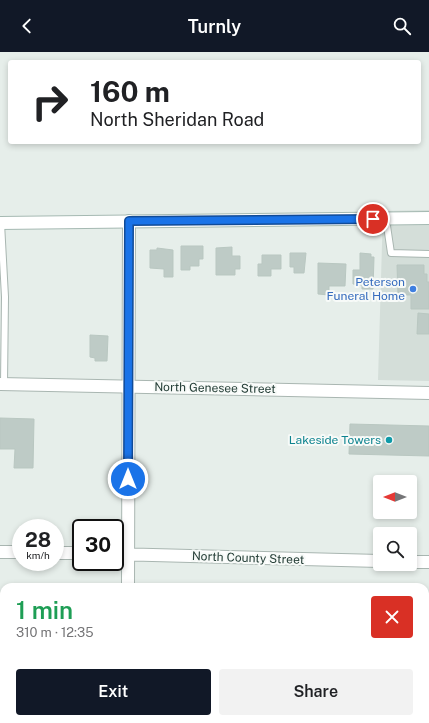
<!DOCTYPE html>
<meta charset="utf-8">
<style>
body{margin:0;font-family:"Public Sans",sans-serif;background:#f2f2f2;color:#202124;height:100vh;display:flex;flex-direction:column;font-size:15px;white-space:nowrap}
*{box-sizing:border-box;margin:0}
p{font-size:13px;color:#757577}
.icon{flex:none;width:22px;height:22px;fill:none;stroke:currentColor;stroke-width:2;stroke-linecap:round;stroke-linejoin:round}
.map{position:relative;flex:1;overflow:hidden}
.drawer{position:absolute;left:0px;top:531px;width:429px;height:140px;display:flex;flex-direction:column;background:#fff;border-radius:12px 12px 0 0;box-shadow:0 2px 6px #0003}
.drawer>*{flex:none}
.guide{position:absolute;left:8px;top:8px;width:413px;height:84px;border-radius:4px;box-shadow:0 2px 6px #0003;background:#fff;color:#202124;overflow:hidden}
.needle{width:26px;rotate:270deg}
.tools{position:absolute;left:373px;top:423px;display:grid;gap:8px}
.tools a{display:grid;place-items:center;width:44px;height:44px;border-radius:4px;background:#fff;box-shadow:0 2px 6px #0003;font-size:20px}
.speed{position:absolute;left:12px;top:467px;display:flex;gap:8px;font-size:20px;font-weight:700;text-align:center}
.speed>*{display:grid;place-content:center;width:52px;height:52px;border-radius:50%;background:#fff;box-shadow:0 2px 6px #0003;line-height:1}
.speed small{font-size:10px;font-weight:400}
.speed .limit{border:2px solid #111;border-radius:6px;background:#fff;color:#111}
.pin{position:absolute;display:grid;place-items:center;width:34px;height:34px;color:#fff;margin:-17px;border:2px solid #fff;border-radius:50%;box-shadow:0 1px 4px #0007}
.me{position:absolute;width:44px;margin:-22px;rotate:0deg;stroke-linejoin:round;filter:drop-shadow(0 0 3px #0008)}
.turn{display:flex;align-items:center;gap:14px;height:84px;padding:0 16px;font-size:18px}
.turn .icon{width:52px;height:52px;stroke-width:2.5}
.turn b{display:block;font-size:28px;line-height:34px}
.round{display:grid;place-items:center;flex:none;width:42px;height:42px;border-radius:4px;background:#f2f2f2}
.summary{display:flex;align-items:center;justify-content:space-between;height:68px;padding:0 16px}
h1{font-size:24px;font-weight:600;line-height:30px;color:#1e9e55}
.action{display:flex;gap:8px;margin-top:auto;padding:8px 16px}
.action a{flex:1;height:46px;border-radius:4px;background:#111827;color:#fff;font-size:16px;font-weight:600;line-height:46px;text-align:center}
.action a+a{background:#f2f2f2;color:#202124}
header{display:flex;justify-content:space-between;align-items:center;height:52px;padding:0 16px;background:#111827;color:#fff;font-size:18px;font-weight:600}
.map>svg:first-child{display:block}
</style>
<header><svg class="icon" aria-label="back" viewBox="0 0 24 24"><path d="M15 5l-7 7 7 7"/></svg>Turnly<svg class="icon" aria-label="search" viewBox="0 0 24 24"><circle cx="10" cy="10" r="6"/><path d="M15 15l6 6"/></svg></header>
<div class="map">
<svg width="429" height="671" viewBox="0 0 429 671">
<rect width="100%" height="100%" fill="#e6eeea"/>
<path fill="#d4ded9" d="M429 158V329L378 328 383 159Z"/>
<path fill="#becbc6" stroke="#b9c7c1" d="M181 194H203V207H199V214H190V218H181Z
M232 195V204H240V217H235V223H216V196Z
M157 196 173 198V225H164V217L150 216V198H157Z
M290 201H306L304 221H294V215H290Z
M360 201 371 202V205H374L373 237H362V233L353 232V218H360Z
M262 203H281V217H271V224H258V212H262Z
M318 211 346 212 345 234H329V243L318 242Z
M397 213H424V222H427V230H429V257H411V243H398Z
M418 261 429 262V282H417Z
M90 283 108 284 107 309H95V306L90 305Z
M0 366 34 367 33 416H14L15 397H0Z
M350 372 429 374V404L349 402Z"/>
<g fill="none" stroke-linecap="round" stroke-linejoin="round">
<g stroke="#a9b6b1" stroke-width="8">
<path id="service" d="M386 167 391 201 429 202
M1 171 5 245 4 332
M425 603H429
M321 671 322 667
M422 671V667"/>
</g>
<g stroke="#a9b6b1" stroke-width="14">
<path id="minor" d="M0 500H21
M55 501H81
M115 502 380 509
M410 510H429
M128 535 129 169
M128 671V667"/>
</g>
<g stroke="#a9b6b1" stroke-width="14">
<path id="tertiary" d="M0 332 429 341"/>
</g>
<g stroke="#a5b9b2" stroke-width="14">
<path id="secondary" d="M0 171 429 166"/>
</g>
<use href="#service" stroke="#fff" stroke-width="6"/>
<use href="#minor" stroke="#fff" stroke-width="12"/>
<use href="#tertiary" stroke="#fff" stroke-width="12"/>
<use href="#secondary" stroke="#fff" stroke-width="12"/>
</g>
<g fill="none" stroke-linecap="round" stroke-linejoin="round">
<g stroke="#114b97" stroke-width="10">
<path id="route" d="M128 427 129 169 373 167"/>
</g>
<use href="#route" stroke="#1a73e8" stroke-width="7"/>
</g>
<circle fill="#3f7fe0" stroke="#f7faf8" stroke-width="1.5" cx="413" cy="237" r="4"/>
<circle fill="#0f9aa8" stroke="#f7faf8" stroke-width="1.5" cx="389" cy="388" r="4"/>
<g text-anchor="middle" stroke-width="4" stroke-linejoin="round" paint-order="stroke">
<g font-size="12" fill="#366cbe" stroke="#f7faf8" text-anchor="end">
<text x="405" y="234">Peterson<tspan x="405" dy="14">Funeral Home</tspan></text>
</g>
<g font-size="12" fill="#263f38" stroke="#f7faf8">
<text transform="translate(215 336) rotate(1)" y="4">North Genesee Street</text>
<text transform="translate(248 506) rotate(2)" y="4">North County Street</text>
</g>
<g font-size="12" fill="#0d838f" stroke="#f7faf8" text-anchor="end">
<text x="381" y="392">Lakeside Towers</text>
</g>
</g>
</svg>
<div class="tools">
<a><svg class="needle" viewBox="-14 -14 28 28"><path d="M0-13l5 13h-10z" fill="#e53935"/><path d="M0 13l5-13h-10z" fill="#757577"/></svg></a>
<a><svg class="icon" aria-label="search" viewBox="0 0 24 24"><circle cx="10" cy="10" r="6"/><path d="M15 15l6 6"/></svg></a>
</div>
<div class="speed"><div>28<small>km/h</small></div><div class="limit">30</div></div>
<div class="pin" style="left:373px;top:167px;background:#d93025"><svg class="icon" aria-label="arrive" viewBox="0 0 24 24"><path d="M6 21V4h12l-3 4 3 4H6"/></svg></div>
<svg class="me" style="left:128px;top:427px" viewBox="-20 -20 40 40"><circle r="17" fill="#1a73e8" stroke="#fff" stroke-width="3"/><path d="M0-11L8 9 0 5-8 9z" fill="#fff"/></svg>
<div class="guide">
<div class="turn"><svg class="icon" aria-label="right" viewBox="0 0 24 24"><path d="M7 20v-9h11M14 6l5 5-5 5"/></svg><div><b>160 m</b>North Sheridan Road</div></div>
</div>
<section class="drawer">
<div class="summary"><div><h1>1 min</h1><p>310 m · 12:35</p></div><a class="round" style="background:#d93025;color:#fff"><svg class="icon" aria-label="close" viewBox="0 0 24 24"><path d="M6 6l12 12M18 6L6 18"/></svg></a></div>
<div class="action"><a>Exit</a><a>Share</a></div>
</section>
</div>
